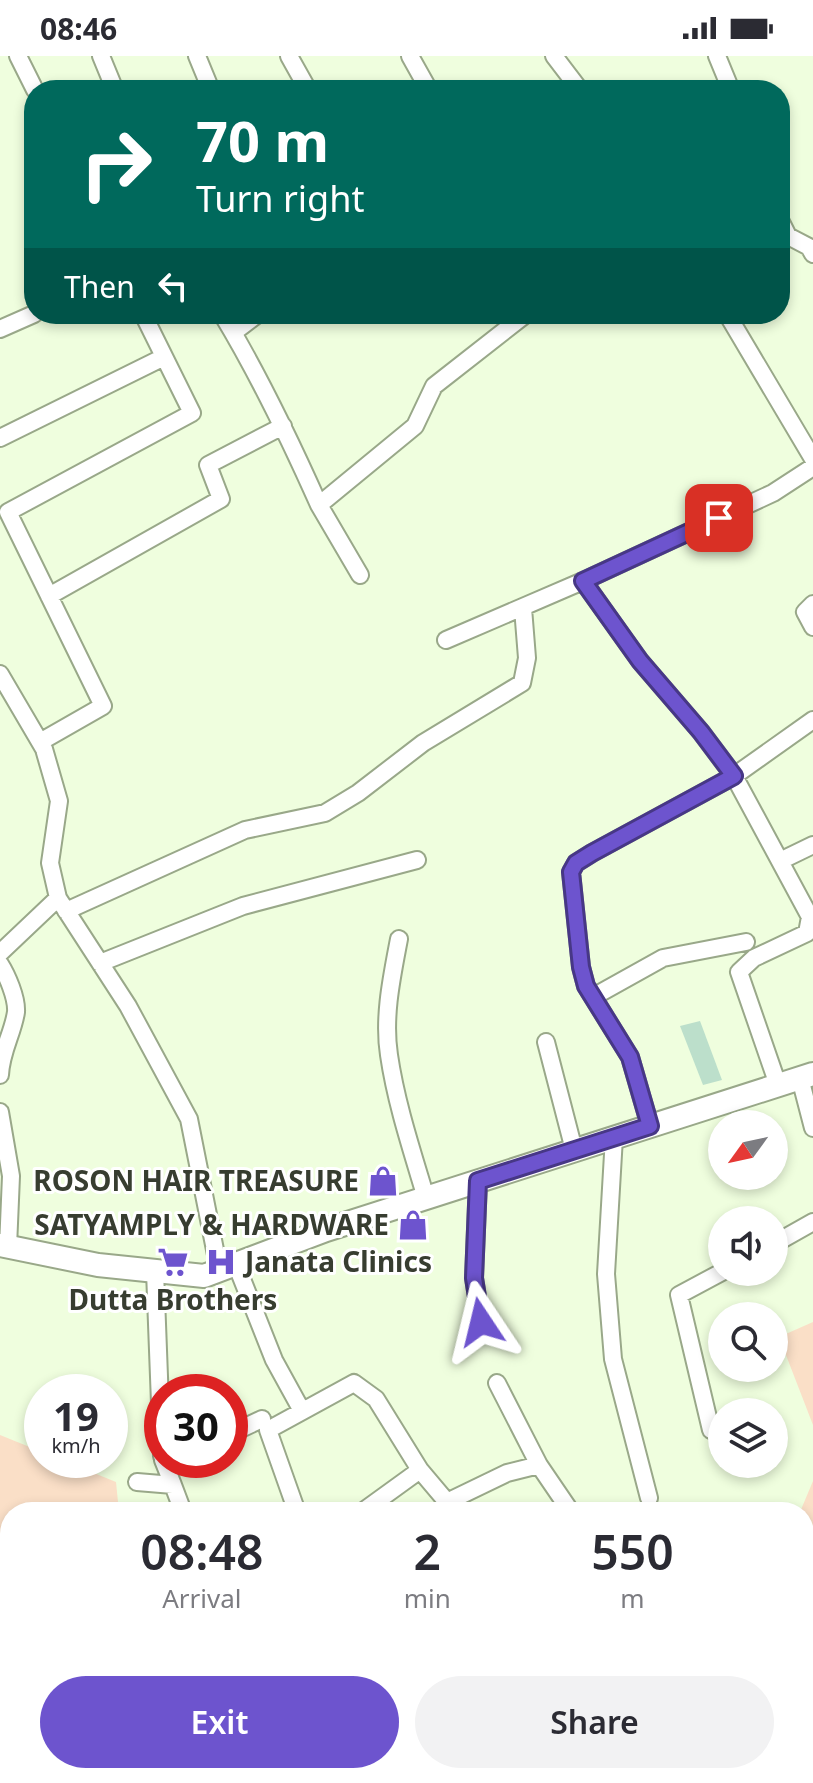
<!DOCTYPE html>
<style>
body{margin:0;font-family:"Noto Sans",sans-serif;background:#f2f2f3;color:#2b2b33;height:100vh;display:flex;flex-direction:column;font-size:30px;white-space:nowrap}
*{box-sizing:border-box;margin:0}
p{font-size:26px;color:#7c7c81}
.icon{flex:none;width:44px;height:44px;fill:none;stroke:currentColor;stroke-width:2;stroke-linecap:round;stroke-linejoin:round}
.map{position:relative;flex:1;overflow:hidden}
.side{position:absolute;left:0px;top:1446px;width:814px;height:282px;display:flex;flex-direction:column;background:#fff;border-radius:32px 32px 0 0;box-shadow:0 4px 12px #0003}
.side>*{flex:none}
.hud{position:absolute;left:24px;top:24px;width:766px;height:244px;border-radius:32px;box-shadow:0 4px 12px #0003;background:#00695c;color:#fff;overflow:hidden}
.needle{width:52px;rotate:237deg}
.tools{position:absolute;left:708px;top:1054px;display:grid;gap:16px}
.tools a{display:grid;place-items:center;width:80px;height:80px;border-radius:50%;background:#fff;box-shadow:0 4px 12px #0003;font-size:40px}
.speed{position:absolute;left:24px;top:1318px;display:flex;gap:16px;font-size:40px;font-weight:700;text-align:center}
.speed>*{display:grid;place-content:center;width:104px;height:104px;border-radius:50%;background:#fff;box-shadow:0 4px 12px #0003;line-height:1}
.speed small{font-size:20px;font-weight:400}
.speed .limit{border:12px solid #d22;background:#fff;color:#111}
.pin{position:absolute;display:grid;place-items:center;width:68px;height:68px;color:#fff;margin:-34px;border-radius:16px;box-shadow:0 4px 12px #0006}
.me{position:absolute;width:88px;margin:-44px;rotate:350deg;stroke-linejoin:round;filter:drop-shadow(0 0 6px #0008)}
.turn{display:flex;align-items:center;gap:28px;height:168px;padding:0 40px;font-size:36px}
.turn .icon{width:104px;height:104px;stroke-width:2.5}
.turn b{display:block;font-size:56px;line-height:68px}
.then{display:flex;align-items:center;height:76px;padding:0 40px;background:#0003;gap:16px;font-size:30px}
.eta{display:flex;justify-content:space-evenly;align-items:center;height:136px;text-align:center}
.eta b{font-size:48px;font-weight:600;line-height:56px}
.primary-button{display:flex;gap:16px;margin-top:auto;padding:16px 40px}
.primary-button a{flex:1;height:92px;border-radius:48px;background:#6d54ce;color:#fff;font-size:32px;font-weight:600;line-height:92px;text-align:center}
.primary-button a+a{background:#f2f2f3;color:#2b2b33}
.status{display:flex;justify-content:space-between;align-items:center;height:56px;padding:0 40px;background:#fff;direction:ltr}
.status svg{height:22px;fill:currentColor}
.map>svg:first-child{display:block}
</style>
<div class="status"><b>08:46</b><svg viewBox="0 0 49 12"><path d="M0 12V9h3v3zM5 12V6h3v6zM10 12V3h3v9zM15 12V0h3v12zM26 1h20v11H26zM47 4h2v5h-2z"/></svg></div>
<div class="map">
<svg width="813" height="1727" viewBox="0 0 813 1727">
<rect width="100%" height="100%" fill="#effede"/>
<path fill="#fadfc7" d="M813 1266V1369L779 1281Z
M0 1379 42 1396V1404H62L116 1426 119 1456H10V1641L0 1635Z
M813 1425V1683L804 1659V1456H800Z
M310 1718H472L475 1727H330Z"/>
<path fill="#bcdfcb" d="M700 965 722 1024 703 1029 680 970Z"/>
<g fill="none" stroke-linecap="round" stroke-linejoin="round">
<g stroke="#99a889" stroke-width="20">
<path id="street" d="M18 0 35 34
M101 0 115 34
M197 0 211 34
M289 0 308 34
M410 0 429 34
M554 0 580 34
M717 0 731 34
M780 164 788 180 809 191 813 198
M222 258C259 319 290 384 319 449
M727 258 813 403
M0 273 34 258
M233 277 258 258
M0 382 164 301
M360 519 319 449 415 370 434 330 526 258
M583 525 773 437 813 411
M49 540 221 443 208 409 283 370
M813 548 805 556 813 571
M446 584 583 525 640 605 701 676 734 720 810 861 807 877 754 902 739 916 778 1029
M0 618 44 693 59 745 50 807 58 842 128 950 189 1063 219 1214
M40 686 103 650 8 456 192 357 143 258
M780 805 813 789
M66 855 245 774 325 757 358 737 423 687 522 627 527 602 523 552
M399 883C392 920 383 961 389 999 396 1047 412 1095 426 1142
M0 897 58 842
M100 907 243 850 417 804
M0 908C7 919 17 942 16 956 13 977 1 995 0 1019
M593 941 663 902 746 886
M546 986 574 1094
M800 1022 813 1072
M0 1056 11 1120 8 1191
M650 1070 630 1001 586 930 581 911 571 816 576 807 592 797 734 720 813 664
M614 1081 606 1218 613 1303 649 1442
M478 1125 474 1222 481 1266
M774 1188 813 1166
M236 1208 274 1304 302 1355
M155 1215 162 1400
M497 1327 539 1409
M711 1374 679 1239 722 1216
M230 1378 262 1363
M137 1426 173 1429 163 1404
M173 1429 182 1453 186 1456
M297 1456 268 1374 354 1327 376 1343 420 1414 447 1446 507 1417 539 1409 571 1456
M362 1456 420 1414
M0 1715 13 1727
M552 1718 555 1727
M650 1718 652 1727"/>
</g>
<g stroke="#99a889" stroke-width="26">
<path id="secondary" d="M0 1189 98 1209 204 1220 326 1174 813 1018"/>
</g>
<use href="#street" stroke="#fff" stroke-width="16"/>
<use href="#secondary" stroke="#fff" stroke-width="22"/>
</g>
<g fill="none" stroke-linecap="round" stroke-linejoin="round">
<g stroke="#473786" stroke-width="20">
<path id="route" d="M481 1266 474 1222 478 1125 650 1070 630 1001 586 930 581 911 571 816 576 807 592 797 734 720 701 676 640 605 583 525 719 462"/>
</g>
<use href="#route" stroke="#6d54ce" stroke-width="14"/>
</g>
<defs>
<g id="shop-bare" transform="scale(2.4)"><path d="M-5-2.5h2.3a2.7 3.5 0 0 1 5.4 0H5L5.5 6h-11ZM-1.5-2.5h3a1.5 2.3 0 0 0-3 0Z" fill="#6d54ce" stroke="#fff" stroke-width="2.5" paint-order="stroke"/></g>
<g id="supermarket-bare" transform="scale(2.4)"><path d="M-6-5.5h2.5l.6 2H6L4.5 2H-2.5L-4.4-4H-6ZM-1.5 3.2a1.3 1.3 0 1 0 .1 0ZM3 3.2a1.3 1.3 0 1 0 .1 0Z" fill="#6d54ce" stroke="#fff" stroke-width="2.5" paint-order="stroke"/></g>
<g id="hospital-bare" transform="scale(2.4)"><path d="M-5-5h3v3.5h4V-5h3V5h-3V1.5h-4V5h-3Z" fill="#6d54ce" stroke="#fff" stroke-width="2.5" paint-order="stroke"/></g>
</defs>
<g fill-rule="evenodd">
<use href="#shop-bare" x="383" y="1125"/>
<use href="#shop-bare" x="413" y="1169"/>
<use href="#supermarket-bare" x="173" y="1206"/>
<use href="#hospital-bare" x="221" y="1206"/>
</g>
<g text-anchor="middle" stroke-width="6" stroke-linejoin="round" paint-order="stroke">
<g font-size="28" font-weight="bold" fill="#373d30" stroke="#fff" text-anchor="end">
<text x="359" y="1135">ROSON HAIR TREASURE</text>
<text x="389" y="1179">SATYAMPLY &amp; HARDWARE</text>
<text x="245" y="1216" text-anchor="start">Janata Clinics</text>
<text x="173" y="1254" text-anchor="middle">Dutta Brothers</text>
</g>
</g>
</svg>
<div class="tools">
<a><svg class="needle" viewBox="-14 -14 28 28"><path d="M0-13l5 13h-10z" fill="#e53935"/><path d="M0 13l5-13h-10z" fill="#7c7c81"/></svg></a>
<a><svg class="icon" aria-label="sound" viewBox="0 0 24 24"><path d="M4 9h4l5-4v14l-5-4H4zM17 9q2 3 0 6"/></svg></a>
<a><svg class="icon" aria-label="search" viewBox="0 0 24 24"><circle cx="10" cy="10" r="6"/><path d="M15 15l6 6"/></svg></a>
<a><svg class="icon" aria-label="layers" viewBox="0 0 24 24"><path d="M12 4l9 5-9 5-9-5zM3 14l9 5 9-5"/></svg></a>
</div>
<div class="speed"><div>19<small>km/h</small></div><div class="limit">30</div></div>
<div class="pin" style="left:719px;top:462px;background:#d93025"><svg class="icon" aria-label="arrive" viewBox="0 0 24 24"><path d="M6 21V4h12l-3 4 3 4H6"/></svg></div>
<svg class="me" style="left:481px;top:1266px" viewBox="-20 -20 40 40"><path d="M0-17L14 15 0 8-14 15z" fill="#6d54ce" stroke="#fff" stroke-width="4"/></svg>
<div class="hud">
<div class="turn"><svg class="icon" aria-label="right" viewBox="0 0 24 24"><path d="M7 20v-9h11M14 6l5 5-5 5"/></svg><div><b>70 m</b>Turn right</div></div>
<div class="then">Then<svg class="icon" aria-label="left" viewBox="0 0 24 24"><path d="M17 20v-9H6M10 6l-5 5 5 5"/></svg></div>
</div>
<section class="side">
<div class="eta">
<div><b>08:48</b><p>Arrival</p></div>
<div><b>2</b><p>min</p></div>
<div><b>550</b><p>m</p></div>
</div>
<div class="primary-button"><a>Exit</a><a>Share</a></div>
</section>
</div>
